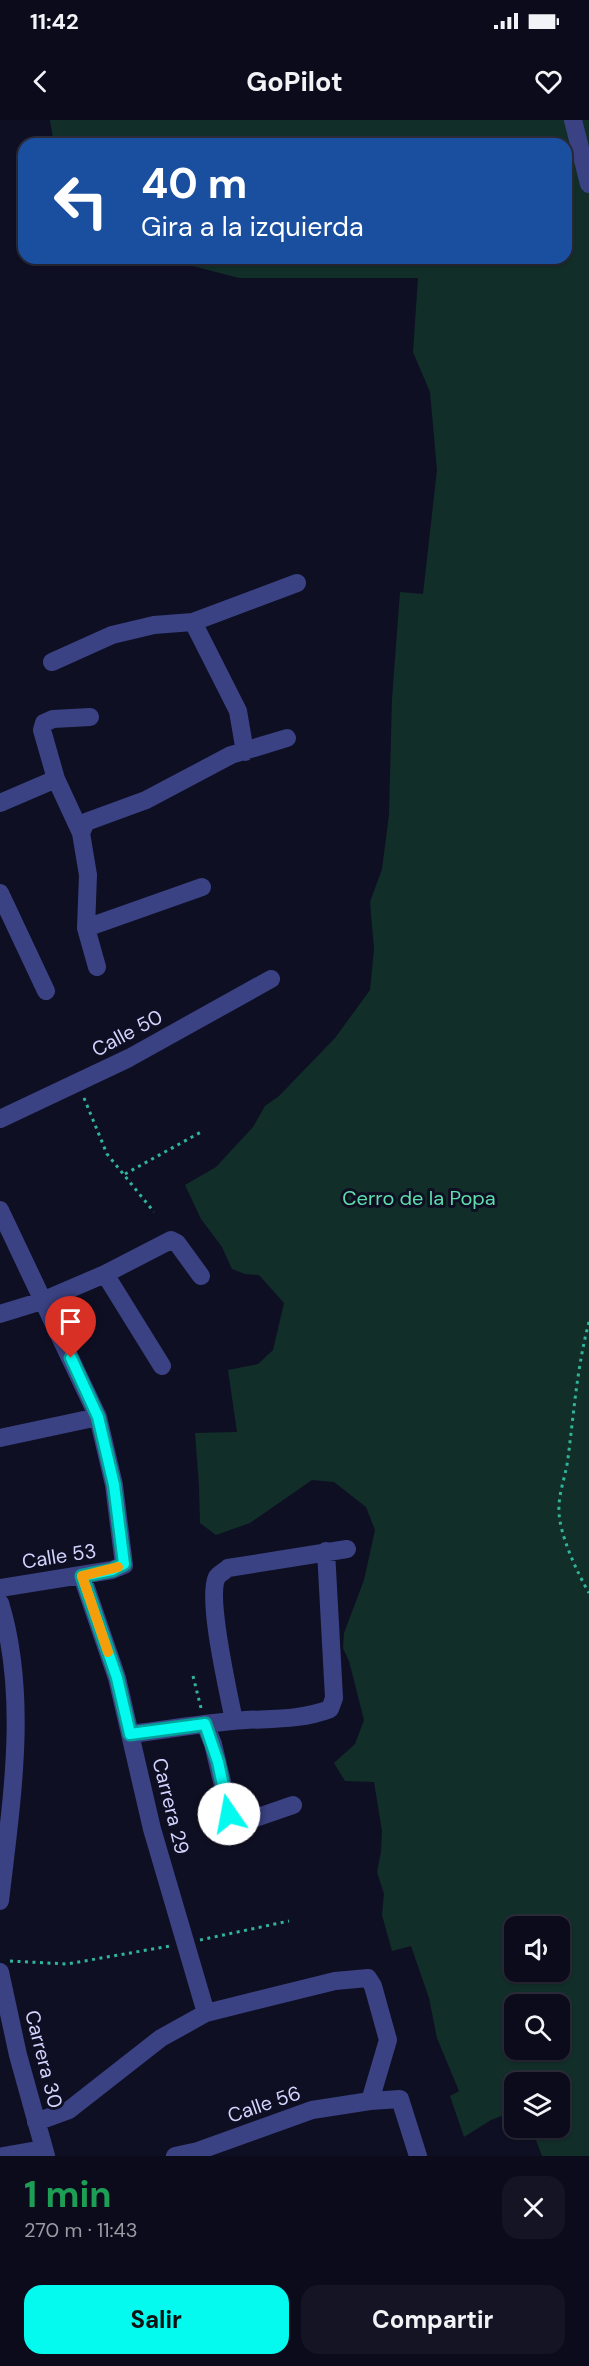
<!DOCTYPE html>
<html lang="es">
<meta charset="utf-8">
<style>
body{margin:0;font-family:"DM Sans",sans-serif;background:#141424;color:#f1f3f6;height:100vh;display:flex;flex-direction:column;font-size:22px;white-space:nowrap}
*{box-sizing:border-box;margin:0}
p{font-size:20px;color:#9a9ba3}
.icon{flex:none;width:33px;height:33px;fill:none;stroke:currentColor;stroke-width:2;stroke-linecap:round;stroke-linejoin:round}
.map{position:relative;height:2036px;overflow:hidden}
.panel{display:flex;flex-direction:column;background:#0b0b1b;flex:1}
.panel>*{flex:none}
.guide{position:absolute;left:18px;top:18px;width:554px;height:126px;border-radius:18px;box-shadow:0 2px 4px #0004,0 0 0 2px #2b2b3a;background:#1a4fa0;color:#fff;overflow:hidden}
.controls{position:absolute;left:504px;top:1796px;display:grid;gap:12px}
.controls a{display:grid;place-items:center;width:66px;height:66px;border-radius:12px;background:#0b0b1b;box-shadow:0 2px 4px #0004,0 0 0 2px #2b2b3a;font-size:30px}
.pin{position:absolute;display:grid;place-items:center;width:51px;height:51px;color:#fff;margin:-62px -26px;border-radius:50% 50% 50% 0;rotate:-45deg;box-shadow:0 0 6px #0007}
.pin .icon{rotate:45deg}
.me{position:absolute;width:66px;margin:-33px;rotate:348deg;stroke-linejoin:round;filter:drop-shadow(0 0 4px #0008)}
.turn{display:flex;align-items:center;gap:21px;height:126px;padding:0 24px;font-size:27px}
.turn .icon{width:78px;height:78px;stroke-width:2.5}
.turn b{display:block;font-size:42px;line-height:51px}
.round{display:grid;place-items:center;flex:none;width:63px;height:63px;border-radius:18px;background:#141424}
.summary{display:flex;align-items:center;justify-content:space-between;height:102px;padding:0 24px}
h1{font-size:36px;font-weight:700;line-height:45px;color:#1e9e55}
.action{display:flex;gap:12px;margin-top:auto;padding:12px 24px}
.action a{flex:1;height:69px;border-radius:18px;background:#04f9ef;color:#111;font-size:24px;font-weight:700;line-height:69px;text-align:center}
.action a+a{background:#141424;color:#f1f3f6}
.status{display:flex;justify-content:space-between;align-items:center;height:42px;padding:0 30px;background:#0b0b1b;direction:ltr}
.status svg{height:16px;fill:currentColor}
header{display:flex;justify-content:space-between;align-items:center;height:78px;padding:0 24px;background:#0b0b1b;font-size:27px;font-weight:700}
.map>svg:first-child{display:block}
</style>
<div class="status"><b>11:42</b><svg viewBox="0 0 49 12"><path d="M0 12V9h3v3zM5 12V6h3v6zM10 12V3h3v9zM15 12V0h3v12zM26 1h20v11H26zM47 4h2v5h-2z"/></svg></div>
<header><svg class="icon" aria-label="back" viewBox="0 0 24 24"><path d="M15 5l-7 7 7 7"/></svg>GoPilot<svg class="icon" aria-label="heart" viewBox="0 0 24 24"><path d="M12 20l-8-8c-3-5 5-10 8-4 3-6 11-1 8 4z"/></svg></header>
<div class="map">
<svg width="589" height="2036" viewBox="0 0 589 2036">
<rect width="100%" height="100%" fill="#0f0f24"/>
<path fill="#122e29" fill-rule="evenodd" d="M50 0H589V2036H542L531 2007H560V1962H514V1991L491 2000 464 2017 450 1976 459 1971 437 1918 429 1878 411 1826 392 1831 382 1795 384 1774 377 1752 381 1732 382 1711 374 1662 345 1661 334 1643 355 1624 364 1600 349 1541 343 1528 344 1513 364 1460 375 1410 366 1387 334 1362 312 1360 250 1403 216 1415 200 1403 199 1366 195 1313 237 1312 228 1250 258 1244 273 1230 284 1183 259 1155 245 1154 232 1149 222 1127 201 1099 185 1065 216 1047 253 1007 265 986 279 976 335 918 370 870 374 829 370 782 382 749 389 695 392 579 400 472 423 474 437 350 430 272 413 232 418 158H239L162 138H566V24H54ZM514 1806H560V1851H514ZM514 1884H560V1929H514Z"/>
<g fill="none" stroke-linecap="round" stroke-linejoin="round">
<path stroke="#30b49a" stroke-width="3" stroke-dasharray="3 4.5" stroke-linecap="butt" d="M84 978 107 1034 154 1092
M125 1054 201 1012
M589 1202C577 1247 574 1292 568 1338 566 1356 558 1373 559 1392 560 1416 577 1452 589 1473
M193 1556 201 1588
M200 1820 289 1801
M10 1841 67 1844 170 1826"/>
<path stroke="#3a4283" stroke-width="18" d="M573 0 589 64
M193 502 238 591 245 632
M52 542 112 515 154 505 193 502 297 463
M90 597 53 599 44 603 42 610 56 659 81 713 88 755 86 808 97 847
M0 683 56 659
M81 713 86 702 146 680 231 635 287 618
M0 773 46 871
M86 808 202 767
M0 999 129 938 271 859
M0 1090 98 1297 114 1365 124 1445 112 1450 0 1468
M105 1154 162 1246
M0 1194 42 1181 105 1154 171 1120 177 1123 201 1156
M0 1318 98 1297
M82 1456 117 1558 152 1709 206 1893
M0 1483C29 1578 11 1684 0 1781
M234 1601C229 1574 206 1478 217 1457 219 1454 225 1451 228 1448L347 1429
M205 1604 213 1624 231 1699 244 1702 293 1685
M130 1614C164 1610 198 1604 233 1601 265 1598 299 1601 330 1589L334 1578 326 1431
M0 1852 18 1935 46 2036
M36 2002 69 1990 161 1918 206 1893 335 1861 368 1858 373 1866 388 1920 370 1981 400 1979 418 2036
M3 2036 43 2029
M175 2036 198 2031 312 1990 370 1981"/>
</g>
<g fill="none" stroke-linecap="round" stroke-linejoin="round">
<g stroke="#03a29b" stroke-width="15">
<path id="route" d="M71 1238 98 1297 114 1365 124 1444 112 1450 82 1456 117 1558 130 1614 205 1604 218 1642 229 1694"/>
</g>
<use href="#route" stroke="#04f9ef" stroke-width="10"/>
<path stroke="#f59e0b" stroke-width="10" d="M108 1532 82 1456 118 1447"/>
</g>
<g text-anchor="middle" stroke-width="6" stroke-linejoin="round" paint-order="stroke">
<g font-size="20" fill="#d3d4fe" stroke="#0f0f24">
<text transform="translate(127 913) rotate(-28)" y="7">Calle 50</text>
<text transform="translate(59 1436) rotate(-9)" y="7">Calle 53</text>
<text transform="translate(171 1686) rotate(76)" y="7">Carrera 29</text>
<text transform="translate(44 1939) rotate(76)" y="7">Carrera 30</text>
<text transform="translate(264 1984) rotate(-19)" y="7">Calle 56</text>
</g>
<g font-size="20" fill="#5fdeac" stroke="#0f0f24">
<text x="419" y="1085">Cerro de la Popa</text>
</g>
</g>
</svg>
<div class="controls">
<a><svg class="icon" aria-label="sound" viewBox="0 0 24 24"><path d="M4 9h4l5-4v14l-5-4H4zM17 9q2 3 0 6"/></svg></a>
<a><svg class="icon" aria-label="search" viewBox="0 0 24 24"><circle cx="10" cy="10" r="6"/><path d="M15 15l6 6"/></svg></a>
<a><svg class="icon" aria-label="layers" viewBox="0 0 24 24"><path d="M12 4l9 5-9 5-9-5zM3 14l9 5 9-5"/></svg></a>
</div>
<div class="pin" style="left:71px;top:1238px;background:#d93025"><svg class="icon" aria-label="arrive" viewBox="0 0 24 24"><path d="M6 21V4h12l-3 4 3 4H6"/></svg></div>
<svg class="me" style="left:229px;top:1694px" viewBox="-20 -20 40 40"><circle r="19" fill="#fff"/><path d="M0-13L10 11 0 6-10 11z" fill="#04f9ef"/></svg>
<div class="guide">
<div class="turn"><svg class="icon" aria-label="left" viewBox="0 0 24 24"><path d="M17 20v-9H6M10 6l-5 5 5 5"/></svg><div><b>40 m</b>Gira a la izquierda</div></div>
</div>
</div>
<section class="panel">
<div class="summary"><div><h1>1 min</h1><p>270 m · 11:43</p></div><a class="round"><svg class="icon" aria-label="close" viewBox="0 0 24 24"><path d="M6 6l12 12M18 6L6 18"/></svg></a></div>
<div class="action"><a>Salir</a><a>Compartir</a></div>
</section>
